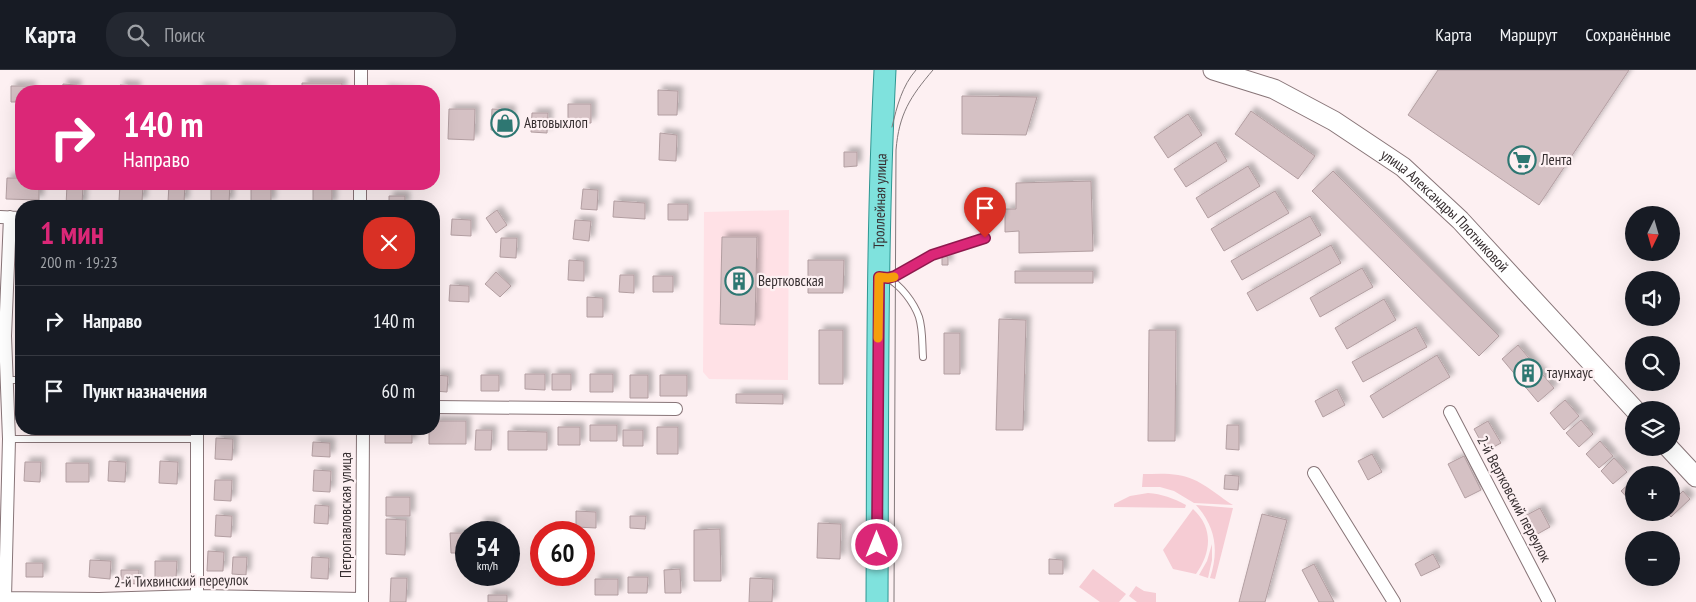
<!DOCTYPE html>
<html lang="ru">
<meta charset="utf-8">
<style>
body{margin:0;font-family:"PT Sans Narrow",sans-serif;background:#242831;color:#f1f3f6;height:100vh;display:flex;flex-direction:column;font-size:19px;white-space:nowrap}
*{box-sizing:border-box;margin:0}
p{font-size:16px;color:#9ea1a6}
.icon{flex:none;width:28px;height:28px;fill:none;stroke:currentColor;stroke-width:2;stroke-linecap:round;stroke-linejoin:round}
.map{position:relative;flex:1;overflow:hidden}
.side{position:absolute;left:15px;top:130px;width:425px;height:235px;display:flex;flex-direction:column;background:#171b24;border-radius:20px;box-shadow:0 5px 20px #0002}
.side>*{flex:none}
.hud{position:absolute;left:15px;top:15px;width:425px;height:105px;border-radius:20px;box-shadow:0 5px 20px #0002;background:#db2777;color:#fff;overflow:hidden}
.needle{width:32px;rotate:185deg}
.fabs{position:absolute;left:1625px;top:136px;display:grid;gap:10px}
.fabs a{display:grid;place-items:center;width:55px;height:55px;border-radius:50%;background:#171b24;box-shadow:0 5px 20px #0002;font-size:25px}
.speed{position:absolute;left:455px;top:451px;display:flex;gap:10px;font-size:25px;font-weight:700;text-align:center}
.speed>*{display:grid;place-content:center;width:65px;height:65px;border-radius:50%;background:#171b24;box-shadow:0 5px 20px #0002;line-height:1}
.speed small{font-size:12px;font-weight:400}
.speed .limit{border:8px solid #d22;background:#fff;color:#111}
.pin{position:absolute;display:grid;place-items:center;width:42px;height:42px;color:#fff;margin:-51px -21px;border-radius:50% 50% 50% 0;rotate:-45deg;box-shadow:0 0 5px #0007}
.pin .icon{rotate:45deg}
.me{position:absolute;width:55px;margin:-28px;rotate:0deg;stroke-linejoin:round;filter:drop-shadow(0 0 4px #0008)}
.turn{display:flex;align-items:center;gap:18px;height:105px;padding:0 25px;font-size:22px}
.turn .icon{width:65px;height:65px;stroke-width:2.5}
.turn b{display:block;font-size:35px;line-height:42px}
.round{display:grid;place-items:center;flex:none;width:52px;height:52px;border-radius:20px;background:#242831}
.headline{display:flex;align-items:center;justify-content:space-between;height:85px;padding:0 25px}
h1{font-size:30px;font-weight:800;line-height:38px;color:#db2777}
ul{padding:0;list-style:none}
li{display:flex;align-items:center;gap:15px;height:70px;padding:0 25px;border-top:1px solid #363941}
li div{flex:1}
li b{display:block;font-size:19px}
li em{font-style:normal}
header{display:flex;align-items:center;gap:30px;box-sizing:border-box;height:70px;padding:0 25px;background:#171b24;border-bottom:1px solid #363941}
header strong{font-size:24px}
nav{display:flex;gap:28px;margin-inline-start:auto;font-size:18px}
.search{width:350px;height:45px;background:#242831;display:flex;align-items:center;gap:12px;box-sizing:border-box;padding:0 18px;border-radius:20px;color:#9ea1a6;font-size:19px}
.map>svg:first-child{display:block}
</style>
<header>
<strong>Карта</strong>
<div class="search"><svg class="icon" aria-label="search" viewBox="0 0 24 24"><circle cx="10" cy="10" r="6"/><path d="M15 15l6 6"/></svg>Поиск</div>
<nav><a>Карта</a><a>Маршрут</a><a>Сохранённые</a></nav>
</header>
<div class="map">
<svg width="1696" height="532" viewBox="0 0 1696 532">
<defs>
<filter id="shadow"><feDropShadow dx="4.5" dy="-4.5" stdDeviation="2.5" flood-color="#0004"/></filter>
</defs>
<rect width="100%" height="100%" fill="#fdf0f2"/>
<path fill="#ffe1e6" d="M789 140 788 310 709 309 703 302 704 142Z"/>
<path fill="#f6ccd4" d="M1143 404C1154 404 1167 403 1178 405 1200 408 1215 424 1233 435L1194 433 1174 421 1160 417H1142Z
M1148 423C1162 424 1173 428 1186 435L1185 438 1114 437V434L1130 426Z
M1196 435 1233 438 1215 509 1210 508C1219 481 1216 457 1196 435Z
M1193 439C1214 458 1211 483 1196 504L1173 499 1163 480Z
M1212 474V490L1208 508 1199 505 1207 491Z
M1093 499 1126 524 1119 532H1100L1079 517Z
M1136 516 1144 521 1156 523V532H1137L1129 526Z"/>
<path fill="#d5c1c4" stroke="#b29ea1" filter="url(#shadow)" d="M1438 0H1629L1539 135 1408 45Z
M302 13H342V21H302Z
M63 14 77 15 76 21H62Z
M120 15 136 16V21H120Z
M11 16H31V21H21V32H11Z
M237 17 262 18V21H237Z
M199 18H223V21H199Z
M384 19 410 21H384Z
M658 20 678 21 677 45H658Z
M962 26 1037 27 1026 65 962 64Z
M568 34H591V53H568Z
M449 39H475L474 70 448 69Z
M492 39 511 40 510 61 491 60Z
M1251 41 1315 86 1298 109 1235 64Z
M532 43H548L547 63 531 62Z
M1188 44 1202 65 1168 88 1154 67Z
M660 63 677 65 676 91 659 90Z
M1216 72 1227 91 1186 117 1174 99Z
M844 82H857V96L844 97Z
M1248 96 1260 116 1208 148 1196 128Z
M1333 101 1499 266 1479 286 1312 121Z
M7 108H21V114H39V130L6 129Z
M1091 111 1093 181 1019 183V161L1005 162V139H1016V113Z
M67 114H83L82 136H66Z
M120 114H143L142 132 119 131Z
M169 114H185L184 133 168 132Z
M211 114H230L229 133 211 132Z
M313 114H332V135L313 134Z
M251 117H271V133H251Z
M583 119 598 120 597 140 581 139Z
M1275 121 1289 143 1224 181 1211 159Z
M389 126H405V136H389Z
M614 131 645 133V149L613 147Z
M668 134H688V150H668Z
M497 140 507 155 496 163 486 148Z
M1310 146 1321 165 1242 210 1231 191Z
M452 149 471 150V166L451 165Z
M575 150 591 151 589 171 573 169Z
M722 167H757L755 255 720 254Z
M501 168H517L516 188 500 187Z
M1331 175 1341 193 1257 241 1247 223Z
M942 186 948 187V195H942Z
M21 187V218H19Z
M569 190 584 191V211L568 210Z
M808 190H844L843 223H808Z
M1362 198 1373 217 1320 247 1310 228Z
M1015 201H1093V213H1015Z
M496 202 511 216 500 227 485 214Z
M620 205H634V223L619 222Z
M653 206H673V222H653Z
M450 215 469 216V232L449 231Z
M587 227 603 228V247H587Z
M1384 229 1396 250 1347 279 1335 258Z
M999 249 1026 250 1023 360H996Z
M1416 257 1427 277 1363 312 1352 292Z
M819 260H843V314H819Z
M1149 260H1176L1175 371H1148Z
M944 263H960V304H944Z
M1518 275 1554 318 1538 332 1502 289Z
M1437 285 1450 307 1383 348 1370 326Z
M525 304H545V320L525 319Z
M552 304H571V320H552Z
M590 304H613V322H590Z
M435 305 448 306 447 322 434 321Z
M481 305H499V321H481Z
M630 305H648V328H630Z
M660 305H687V326H660Z
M1337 319 1345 335 1323 347 1315 331Z
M736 324H783V334L736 333Z
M1565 330 1579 346 1564 360 1550 343Z
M1581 350 1593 364 1579 377 1566 363Z
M434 351H466V374H429V359H434Z
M1488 351 1501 373 1486 381 1474 359Z
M590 355H617V371H590Z
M1227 355H1239V380L1226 379Z
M558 357H580V375H558Z
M657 357H678V384H657Z
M385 359H412V373H385Z
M476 360H492L491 380H475Z
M623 360H643V376H623Z
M508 361 547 362V380H508Z
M216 368 233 369 232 390 215 389Z
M1600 371 1613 386 1599 398 1586 384Z
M313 372 330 373V387L312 386Z
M1372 384 1382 402 1368 410 1358 391Z
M1464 386 1481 420 1465 428 1448 394Z
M1614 388 1627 402 1613 414 1601 401Z
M109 391 126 392 125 412 108 411Z
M160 391 178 392 177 414 159 413Z
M25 392H41L40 412 24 411Z
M66 393H89V412H66Z
M314 400 331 401 330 422 313 421Z
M1225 405 1239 406 1238 420 1224 419Z
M1634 409V435L1621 421Z
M215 410H232L231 431 214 430Z
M1683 421 1690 429 1671 447 1666 442H1671V433Z
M386 427H410V446H386Z
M315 435 329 436 328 454 314 453Z
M1540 438 1550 457 1534 466 1523 447Z
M576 441 596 442V458L576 457Z
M1640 442H1656L1647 450Z
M1262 444 1287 450 1265 532H1239Z
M216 445 232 446 231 467 215 466Z
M630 446H646L645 459 630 458Z
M386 449 406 450 405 485 386 484Z
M480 452H495V462H480Z
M818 453 841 454 840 489 817 488Z
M720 459 721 511H694V460Z
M450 463H466V483H451Z
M208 481 224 482 223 501H207Z
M1433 484 1440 497 1421 506 1415 494Z
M233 487H247L246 505 232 504Z
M312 487 329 488 328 509 311 508Z
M1049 489 1063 490V504H1049Z
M90 490 111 491 110 509 89 507Z
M155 491H177L176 509 155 508Z
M26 493H43V507H26Z
M1314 494 1334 532H1319L1302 500Z
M680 499 681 523H665L664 500Z
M121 500H139L138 514 121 513Z
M628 507H648L647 523H628Z
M391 508H407L406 532H390Z
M750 508 773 509 772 532H749Z
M595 509H618V525H595Z
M488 525H507V532H488Z"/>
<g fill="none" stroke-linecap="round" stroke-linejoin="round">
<g stroke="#887578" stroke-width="8">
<path id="service" d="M887 208C901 215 914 233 919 247 923 260 922 274 923 287
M888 209 895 207 932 185 985 168
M8 310H21
M9 369H196"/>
</g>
<g stroke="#887578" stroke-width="14">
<path id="minor" d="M361 21V0
M360 136V114
M0 147 21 148
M434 337 676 339
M1450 342 1549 532
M197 359V526
M1314 403 1394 532
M0 528 99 529 197 526 362 529
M5 528 9 369 5 266 10 147
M362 532 363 359"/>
</g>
<g stroke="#887578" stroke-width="21">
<g id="secondary">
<path id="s1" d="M1213 0 1274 19 1334 51 1403 97 1460 150 1635 340"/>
<path d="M1669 378 1696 407"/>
</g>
</g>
<g stroke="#2e9692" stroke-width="23">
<g id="primary">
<path id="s2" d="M877 532C878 355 876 177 885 0"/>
</g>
</g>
<use href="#service" stroke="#fff" stroke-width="6"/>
<use href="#minor" stroke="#fff" stroke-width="12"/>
<use href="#secondary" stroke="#fff" stroke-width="19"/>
<use href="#primary" stroke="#7fe2dd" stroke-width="21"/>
<path stroke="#82787a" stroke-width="1" d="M892 57C897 36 902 16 916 0
M894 532 896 80C899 44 910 27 933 0"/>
</g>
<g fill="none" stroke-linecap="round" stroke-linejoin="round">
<g stroke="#8e194d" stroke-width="12">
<path id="route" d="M877 475 879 207 888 208 895 206 932 185 985 168"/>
</g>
<use href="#route" stroke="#db2777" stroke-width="9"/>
<path stroke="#f59e0b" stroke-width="9" d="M878 268 879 207 888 208 894 207"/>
</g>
<defs>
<g id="shop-ring" transform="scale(1.4375)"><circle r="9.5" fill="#fdf0f2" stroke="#2e7772" stroke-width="1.5"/><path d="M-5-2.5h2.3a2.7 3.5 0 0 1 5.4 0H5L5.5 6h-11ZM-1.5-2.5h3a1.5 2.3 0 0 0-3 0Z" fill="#2e7772"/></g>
<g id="supermarket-ring" transform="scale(1.4375)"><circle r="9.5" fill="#fdf0f2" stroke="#2e7772" stroke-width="1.5"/><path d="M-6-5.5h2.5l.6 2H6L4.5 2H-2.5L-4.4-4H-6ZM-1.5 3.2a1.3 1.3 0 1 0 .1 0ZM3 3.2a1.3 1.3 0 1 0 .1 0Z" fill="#2e7772"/></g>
<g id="building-ring" transform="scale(1.4375)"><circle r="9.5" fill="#fdf0f2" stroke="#2e7772" stroke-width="1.5"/><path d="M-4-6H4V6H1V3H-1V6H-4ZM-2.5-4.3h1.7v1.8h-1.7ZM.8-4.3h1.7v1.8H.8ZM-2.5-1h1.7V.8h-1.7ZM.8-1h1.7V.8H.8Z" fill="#2e7772"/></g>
</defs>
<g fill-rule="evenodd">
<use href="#shop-ring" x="505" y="53"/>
<use href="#supermarket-ring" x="1522" y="90"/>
<use href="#building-ring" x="739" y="211"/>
<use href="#building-ring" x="1528" y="303"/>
</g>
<g text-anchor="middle" stroke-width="4.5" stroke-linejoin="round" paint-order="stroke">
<g font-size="15" fill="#362e30" stroke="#fdf0f2" text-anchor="start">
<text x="524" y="58">Автовыхлоп</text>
<text x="1541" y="95">Лента</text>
<text x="758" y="216">Вертковская</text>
<text x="1547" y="308">таунхаус</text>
</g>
<g font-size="15" fill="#362e30" stroke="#fdf0f2">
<text dy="5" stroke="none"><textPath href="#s2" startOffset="401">Троллейная улица</textPath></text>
<text dy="5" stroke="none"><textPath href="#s1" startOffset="275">улица Александры Плотниковой</textPath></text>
<text transform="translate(1514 429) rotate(62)" y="5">2-й Вертковский переулок</text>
<text transform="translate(346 445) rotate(-90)" y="5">Петропавловская улица</text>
<text transform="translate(181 511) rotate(-1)" y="5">2-й Тихвинский переулок</text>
</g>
</g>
</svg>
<div class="fabs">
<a><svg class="needle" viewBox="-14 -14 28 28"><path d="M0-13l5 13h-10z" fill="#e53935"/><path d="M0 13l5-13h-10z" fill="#9ea1a6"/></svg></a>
<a><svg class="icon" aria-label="sound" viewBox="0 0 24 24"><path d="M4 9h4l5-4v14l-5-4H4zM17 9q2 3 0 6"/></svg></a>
<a><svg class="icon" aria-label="search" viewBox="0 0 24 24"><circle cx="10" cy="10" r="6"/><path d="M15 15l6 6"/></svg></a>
<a><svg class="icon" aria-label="layers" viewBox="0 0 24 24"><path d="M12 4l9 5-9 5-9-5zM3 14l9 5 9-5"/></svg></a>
<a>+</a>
<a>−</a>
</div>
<div class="speed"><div>54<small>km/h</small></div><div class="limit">60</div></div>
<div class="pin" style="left:985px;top:168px;background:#d93025"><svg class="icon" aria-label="arrive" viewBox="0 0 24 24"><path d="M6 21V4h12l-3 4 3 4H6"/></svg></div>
<svg class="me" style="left:877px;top:475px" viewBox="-20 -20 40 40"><circle r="17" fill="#db2777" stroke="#fff" stroke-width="3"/><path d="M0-11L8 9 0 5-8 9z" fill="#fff"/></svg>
<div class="hud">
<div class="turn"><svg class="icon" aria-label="right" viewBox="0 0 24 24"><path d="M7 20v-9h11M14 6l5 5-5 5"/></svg><div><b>140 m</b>Направо</div></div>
</div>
<section class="side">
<div class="headline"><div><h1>1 мин</h1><p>200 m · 19:23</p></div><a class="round" style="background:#d93025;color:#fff"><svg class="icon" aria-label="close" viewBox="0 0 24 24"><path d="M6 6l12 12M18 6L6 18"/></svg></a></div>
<ul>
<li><svg class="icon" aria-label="right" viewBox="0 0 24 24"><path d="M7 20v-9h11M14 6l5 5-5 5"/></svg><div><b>Направо</b></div><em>140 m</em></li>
<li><svg class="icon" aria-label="arrive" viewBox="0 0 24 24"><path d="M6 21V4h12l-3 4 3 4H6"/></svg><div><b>Пункт назначения</b></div><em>60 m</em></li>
</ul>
</section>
</div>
